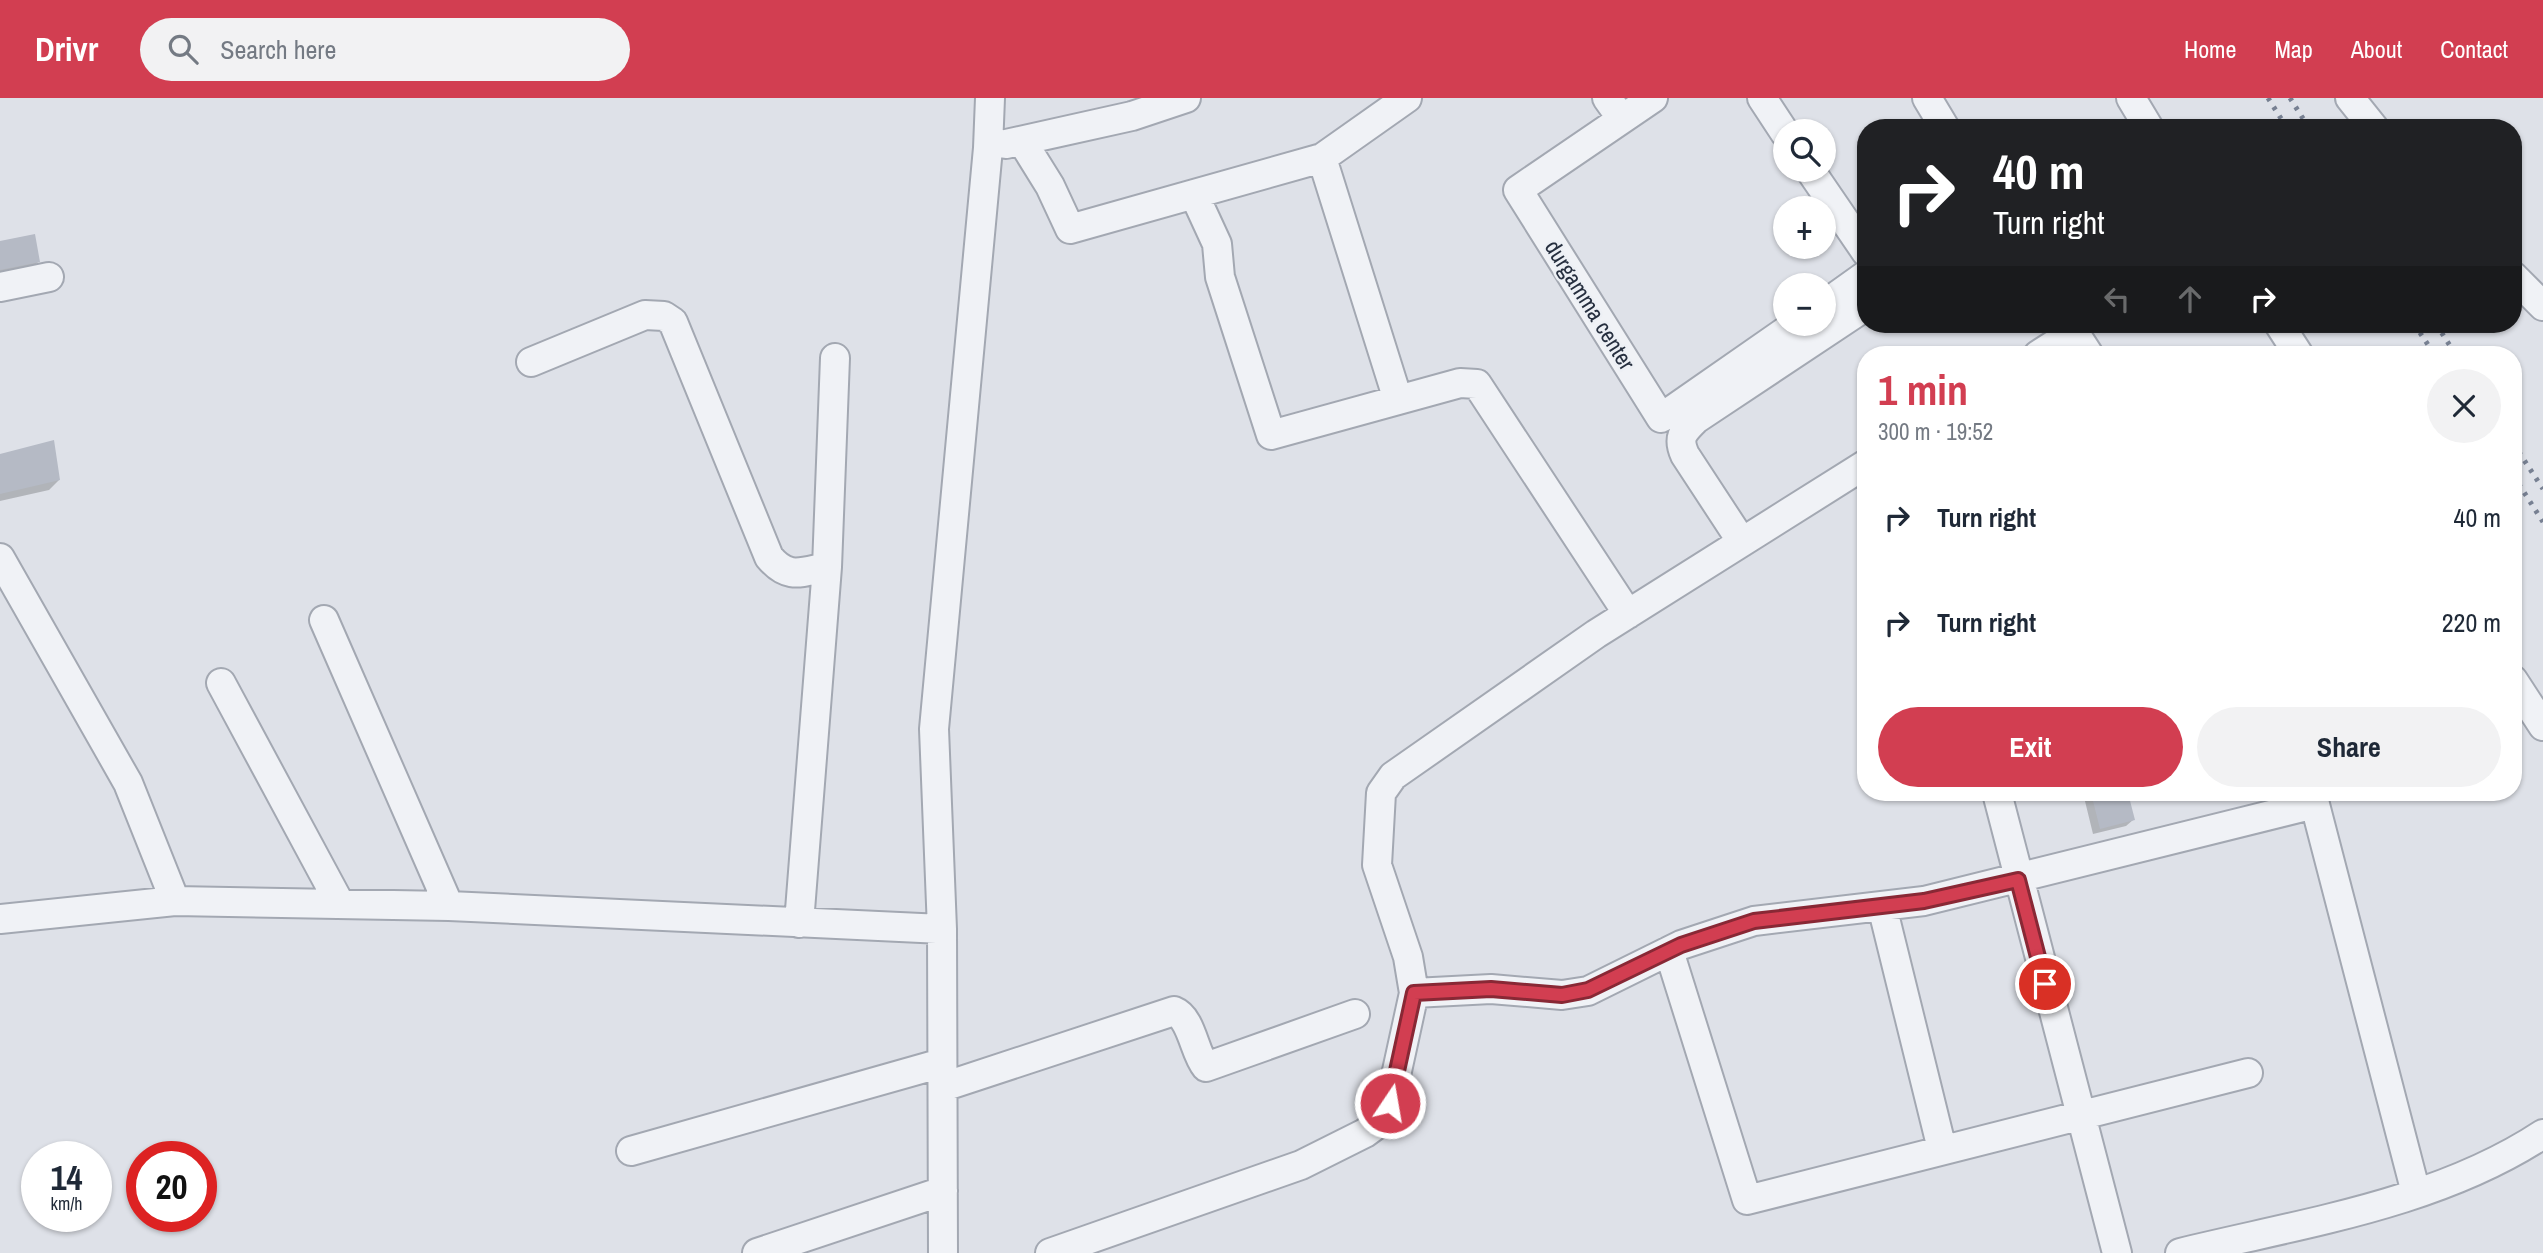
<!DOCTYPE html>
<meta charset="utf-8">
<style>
body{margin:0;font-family:"Archivo Narrow",sans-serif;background:#f2f2f3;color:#1f2937;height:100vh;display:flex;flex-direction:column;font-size:26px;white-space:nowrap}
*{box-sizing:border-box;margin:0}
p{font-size:23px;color:#747a83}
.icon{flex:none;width:38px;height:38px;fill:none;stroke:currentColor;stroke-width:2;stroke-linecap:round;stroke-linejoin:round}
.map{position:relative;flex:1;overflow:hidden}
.details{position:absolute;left:1857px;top:248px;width:665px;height:455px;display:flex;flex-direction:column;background:#fff;border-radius:28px;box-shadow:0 2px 5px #0004}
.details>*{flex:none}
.banner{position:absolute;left:1857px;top:21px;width:665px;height:214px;border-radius:28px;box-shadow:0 2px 5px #0004;background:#202124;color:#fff;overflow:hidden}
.fabs{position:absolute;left:1773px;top:21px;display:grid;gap:14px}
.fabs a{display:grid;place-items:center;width:63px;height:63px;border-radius:50%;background:#fff;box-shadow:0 2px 5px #0004;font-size:35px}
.speed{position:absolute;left:21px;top:1043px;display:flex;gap:14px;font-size:35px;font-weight:700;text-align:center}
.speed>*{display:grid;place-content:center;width:91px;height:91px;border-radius:50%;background:#fff;box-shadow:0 2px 5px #0004;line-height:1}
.speed small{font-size:18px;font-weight:400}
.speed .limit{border:10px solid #d22;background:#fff;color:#111}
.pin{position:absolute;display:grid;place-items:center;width:60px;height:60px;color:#fff;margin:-30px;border:4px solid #fff;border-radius:50%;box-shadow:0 2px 7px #0007}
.me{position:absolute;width:77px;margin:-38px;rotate:12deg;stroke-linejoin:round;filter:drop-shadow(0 0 5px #0008)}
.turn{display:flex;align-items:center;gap:24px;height:147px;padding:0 21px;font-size:32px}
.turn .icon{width:91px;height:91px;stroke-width:2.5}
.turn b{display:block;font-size:49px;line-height:60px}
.lanes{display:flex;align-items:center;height:66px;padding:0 21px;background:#0003;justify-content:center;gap:35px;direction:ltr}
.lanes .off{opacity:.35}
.round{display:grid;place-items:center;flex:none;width:74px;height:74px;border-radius:37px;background:#f2f2f3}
.overview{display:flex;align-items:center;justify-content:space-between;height:119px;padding:0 21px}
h1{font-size:42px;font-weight:800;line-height:52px;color:#d23e51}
.button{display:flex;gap:14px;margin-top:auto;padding:14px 21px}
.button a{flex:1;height:80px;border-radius:42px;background:#d23e51;color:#fff;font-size:28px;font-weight:800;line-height:80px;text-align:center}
.button a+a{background:#f2f2f3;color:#1f2937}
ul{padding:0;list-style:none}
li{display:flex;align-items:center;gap:21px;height:105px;padding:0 21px}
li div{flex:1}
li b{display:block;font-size:26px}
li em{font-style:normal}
header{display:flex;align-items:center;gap:42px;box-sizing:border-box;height:98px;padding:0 35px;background:#d23e51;color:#fff}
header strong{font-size:33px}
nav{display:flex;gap:38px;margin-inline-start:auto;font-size:24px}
.search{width:490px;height:63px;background:#f2f2f3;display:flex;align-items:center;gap:18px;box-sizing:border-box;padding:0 24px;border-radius:38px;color:#747a83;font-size:26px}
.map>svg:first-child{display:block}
</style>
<header>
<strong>Drivr</strong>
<div class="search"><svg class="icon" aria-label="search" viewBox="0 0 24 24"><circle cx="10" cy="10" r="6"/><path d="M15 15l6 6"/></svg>Search here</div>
<nav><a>Home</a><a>Map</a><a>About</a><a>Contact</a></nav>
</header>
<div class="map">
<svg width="2543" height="1155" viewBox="0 0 2543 1155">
<rect width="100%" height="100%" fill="#dee1e8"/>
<path fill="#0003" d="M0 145 39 163 32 170 0 176Z
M0 357 59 382 49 392 0 403Z
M2083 695H2126L2133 722 2126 728 2093 736Z"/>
<path fill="#b5bac5" d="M35 136 40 164 0 172V143Z
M54 342 60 382 0 396V356Z
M2091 695H2128L2135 722 2100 731Z"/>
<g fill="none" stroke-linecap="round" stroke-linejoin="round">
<g stroke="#a3a8b2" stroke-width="32">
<path id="minor" d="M1607 0 1622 21
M1653 0 1518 92 1661 320 1796 226
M1762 0 1785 35
M1927 0 1945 30
M2131 0 2149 30
M2350 0 2374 30
M1022 43 1050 88 1070 131 1322 60 1407 0
M1006 46 1132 18 1186 0
M1322 60 1398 302
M1810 72 1866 154
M1194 96 1217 146 1220 179 1271 337 1460 285 1477 286 1628 516
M2513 178 2543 208
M0 189 49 179
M1824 207 1866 177
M2069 226 2089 257
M2279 226 2299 257
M2038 257 2074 234
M531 264 645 217 664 218 673 224 769 459C788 482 801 474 827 469
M1742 444 1685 357C1677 339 1683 334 1696 321L1866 208
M0 460 128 685 175 803
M324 522 449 808
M2513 582 2543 628
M221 585 340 806
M1997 695 2117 1155
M2312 695 2416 1095
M1882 808 1942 1051
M0 821 175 803 449 808 942 831
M799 825 827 469 835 260
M1669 853 1747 1102 2248 975
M1414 895 1491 891 1562 897 1588 893 1681 847 1754 823 1924 803 2315 706
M943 989 1174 913C1192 920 1194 955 1206 969L1355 916
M631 1053 942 965
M757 1155 943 1093
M943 1155 942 831 934 631 988 50 990 0
M1050 1155 1301 1067 1365 1035 1380 1024 1390 1005 1414 895 1408 859 1377 767 1381 695 1393 678 1596 536 1866 366
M2180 1155C2302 1125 2437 1106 2543 1036"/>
</g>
<use href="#minor" stroke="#f0f2f6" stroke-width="28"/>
<path stroke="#778092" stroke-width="5" stroke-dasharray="3.5 7" stroke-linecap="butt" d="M2268 0 2287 30
M2290 0 2309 30
M2414 226 2435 257
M2436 226 2456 257
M2513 345 2543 391
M2513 377 2543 424"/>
</g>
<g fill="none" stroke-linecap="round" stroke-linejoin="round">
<g stroke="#882835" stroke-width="18">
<path id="route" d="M1390 1005 1414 895 1491 891 1562 897 1588 892 1681 847 1754 823 1924 803 2018 782 2045 886"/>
</g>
<use href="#route" stroke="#d23e51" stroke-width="12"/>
</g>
<g text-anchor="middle" stroke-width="5" stroke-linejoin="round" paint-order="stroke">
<g font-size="23" fill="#262f3f" stroke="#edf0f5">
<text transform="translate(1590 207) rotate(58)" y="8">durgamma center</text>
</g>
</g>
</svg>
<div class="fabs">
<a><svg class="icon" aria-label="search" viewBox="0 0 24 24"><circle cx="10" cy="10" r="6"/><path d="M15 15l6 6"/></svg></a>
<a>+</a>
<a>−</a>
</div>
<div class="speed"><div>14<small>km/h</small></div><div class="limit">20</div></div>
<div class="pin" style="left:2045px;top:886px;background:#d93025"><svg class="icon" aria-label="arrive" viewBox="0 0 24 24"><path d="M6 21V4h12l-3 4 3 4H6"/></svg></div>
<svg class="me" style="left:1390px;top:1005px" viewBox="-20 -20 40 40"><circle r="17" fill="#d23e51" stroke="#fff" stroke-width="3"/><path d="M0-11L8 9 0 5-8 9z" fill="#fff"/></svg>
<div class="banner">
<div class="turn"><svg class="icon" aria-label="right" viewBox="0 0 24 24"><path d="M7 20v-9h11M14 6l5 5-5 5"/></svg><div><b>40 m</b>Turn right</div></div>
<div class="lanes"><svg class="icon off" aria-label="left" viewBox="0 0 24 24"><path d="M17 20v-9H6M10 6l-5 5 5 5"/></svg><svg class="icon off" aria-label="ahead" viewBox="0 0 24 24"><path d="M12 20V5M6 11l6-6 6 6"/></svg><svg class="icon" aria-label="right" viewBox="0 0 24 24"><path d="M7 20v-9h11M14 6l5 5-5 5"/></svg></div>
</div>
<section class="details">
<div class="overview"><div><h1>1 min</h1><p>300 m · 19:52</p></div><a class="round"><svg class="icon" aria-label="close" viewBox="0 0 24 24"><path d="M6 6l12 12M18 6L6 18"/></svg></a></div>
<ul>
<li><svg class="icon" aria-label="right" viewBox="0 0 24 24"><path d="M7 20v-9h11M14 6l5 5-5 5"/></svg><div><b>Turn right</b></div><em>40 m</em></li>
<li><svg class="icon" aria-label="right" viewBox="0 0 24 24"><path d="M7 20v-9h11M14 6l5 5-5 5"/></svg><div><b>Turn right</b></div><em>220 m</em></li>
</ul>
<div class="button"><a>Exit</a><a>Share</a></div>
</section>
</div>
